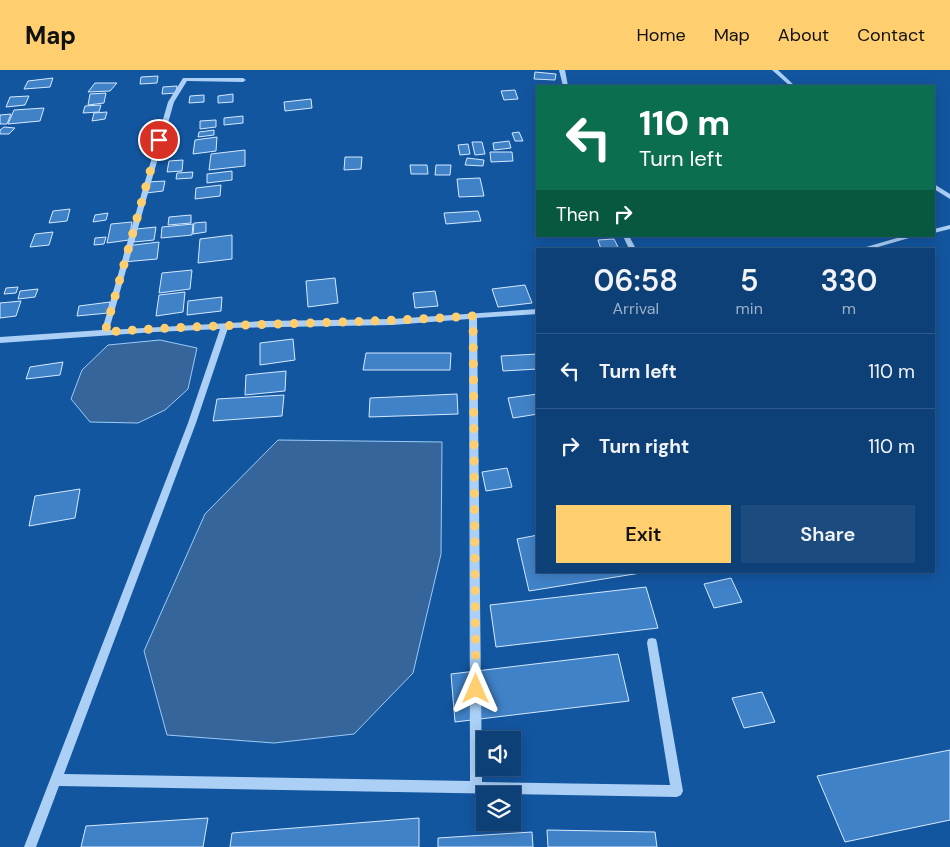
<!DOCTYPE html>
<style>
body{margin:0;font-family:"DM Sans",sans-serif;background:#1c4b80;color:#f1f3f6;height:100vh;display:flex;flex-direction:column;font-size:19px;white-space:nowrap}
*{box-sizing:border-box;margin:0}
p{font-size:16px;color:#9bafc6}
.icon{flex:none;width:28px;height:28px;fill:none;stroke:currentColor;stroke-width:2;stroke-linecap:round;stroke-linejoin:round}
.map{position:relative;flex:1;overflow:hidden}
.side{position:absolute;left:536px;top:178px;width:399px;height:325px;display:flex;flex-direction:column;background:#0e4078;border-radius:0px;box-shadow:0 2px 12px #0003,0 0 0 1px #2e598a}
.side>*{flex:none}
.banner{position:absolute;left:536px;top:15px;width:399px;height:152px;border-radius:0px;box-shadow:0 2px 12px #0003,0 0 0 1px #2e598a;background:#0b6e4f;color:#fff;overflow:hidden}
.buttons{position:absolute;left:476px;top:661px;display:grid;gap:10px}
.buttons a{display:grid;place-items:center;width:45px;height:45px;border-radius:0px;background:#0e4078;box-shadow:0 2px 12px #0003,0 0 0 1px #2e598a;font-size:25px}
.pin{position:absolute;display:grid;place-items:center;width:42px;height:42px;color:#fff;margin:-21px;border:2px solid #fff;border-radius:50%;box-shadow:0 1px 5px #0007}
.me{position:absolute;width:55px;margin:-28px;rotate:0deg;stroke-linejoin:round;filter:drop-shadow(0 0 4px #0008)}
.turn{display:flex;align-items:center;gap:18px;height:105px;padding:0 20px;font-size:22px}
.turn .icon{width:65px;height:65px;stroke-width:2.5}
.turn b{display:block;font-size:35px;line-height:42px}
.then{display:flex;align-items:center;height:48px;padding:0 20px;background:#0003;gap:10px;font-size:19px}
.eta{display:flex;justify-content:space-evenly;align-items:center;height:85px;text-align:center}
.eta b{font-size:30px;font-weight:600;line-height:35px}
.cta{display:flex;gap:10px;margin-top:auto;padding:10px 20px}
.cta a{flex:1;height:58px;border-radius:0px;background:#ffcf6f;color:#111;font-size:20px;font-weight:600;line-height:58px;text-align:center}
.cta a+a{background:#1c4b80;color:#f1f3f6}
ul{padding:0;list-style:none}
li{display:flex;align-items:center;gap:15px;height:75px;padding:0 20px;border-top:1px solid #2e598a}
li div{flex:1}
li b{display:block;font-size:19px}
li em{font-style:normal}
header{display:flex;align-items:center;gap:30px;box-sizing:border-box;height:70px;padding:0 25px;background:#ffcf6f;color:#111}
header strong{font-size:24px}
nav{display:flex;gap:28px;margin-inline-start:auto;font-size:18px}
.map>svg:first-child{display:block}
</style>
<header>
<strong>Map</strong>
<nav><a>Home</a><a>Map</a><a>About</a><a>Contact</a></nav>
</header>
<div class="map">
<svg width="950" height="777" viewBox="0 0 950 777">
<rect width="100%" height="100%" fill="#1356a0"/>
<path fill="#35659a" stroke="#9dcbf7" d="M160 270 197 278 188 319 165 340 138 353 90 352 71 329 82 300 108 275Z
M278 370 442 372 441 484 413 603 354 664 274 673 167 665 144 581 205 444Z"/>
<path fill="#4082c8" stroke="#d4e9fe" d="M535 2 556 4 555 10 534 9Z
M158 6 157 13 140 14 141 7Z
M53 8 50 17 24 19 28 11Z
M95 13H117L110 21 88 22Z
M177 16 176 23 162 24 163 17Z
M515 20 518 29 504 30 501 21Z
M106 23 104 33 88 35 90 24Z
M233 24V32L218 33V26Z
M204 25V32L189 33 190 26Z
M29 26 25 35 6 37 10 27Z
M311 29 312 38 285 41 284 32Z
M101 35 99 42 83 43 85 36Z
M44 38 40 51 8 54 14 40Z
M107 42 105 49 92 51 94 43Z
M11 44 7 54H0V45Z
M243 46V53L224 55V48Z
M216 50V57L200 59V51Z
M4 57 15 58 9 64H0V60Z
M214 60V65L198 67 199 62Z
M519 62 523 71H515L512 63Z
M217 67 216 81 193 84 195 70Z
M509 71 511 78 494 80 493 73Z
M472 72H482L485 84 475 85Z
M468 74 470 84 460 85 458 75Z
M245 80V96L209 100 211 84Z
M490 82H512L513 91 491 92Z
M345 87H362L361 99 344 100Z
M467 88 484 90 483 96 465 95Z
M183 90 182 101 167 102 169 91Z
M410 95H427L428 104H411Z
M436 95H451L450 105H435Z
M232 101V110L207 113V104Z
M193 102 192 108 176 109 177 103Z
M480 108 484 126 459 127 457 109Z
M165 111 163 121 146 123 148 112Z
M221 115 220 126 195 129 196 118Z
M70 139 67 151 49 153 53 141Z
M478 141 481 151 446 154 444 143Z
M108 143 106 150 93 152 95 145Z
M191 145V153L168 155 169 147Z
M132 152 129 170 107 173 111 154Z
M206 152V162L193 164 194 153Z
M193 154 192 165 161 168 162 157Z
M156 157 154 170 134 172 136 159Z
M53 162 49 175 30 177 35 164Z
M232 165V189L198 193 200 169Z
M106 167 104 174 94 175 95 168Z
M614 169 619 179H601L598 170Z
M159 172 157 189 123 192 126 176Z
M192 200 190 219 159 223 162 203Z
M335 208 338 233 308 237 306 211Z
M525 215 532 233 498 237 492 219Z
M18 217 16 223 4 224 6 218Z
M38 219 35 227 18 229 20 221Z
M435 221 438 236 415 238 413 223Z
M185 222 183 242 156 246 159 225Z
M222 227 221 241 187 245 188 231Z
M21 231 16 246 0 248V233Z
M110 232 108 243 77 246 79 236Z
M293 269 295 290 260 295V273Z
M366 283H451L450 300H363Z
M538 284V299L503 301 501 286Z
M63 292 60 305 26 309 30 297Z
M286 301 285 321 245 325 246 305Z
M457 324 458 344 369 347 370 328Z
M538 324V344L513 348 508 328Z
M284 325 282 346 213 351 217 329Z
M507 398 512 417 486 421 482 402Z
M80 419 75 448 29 456 35 426Z
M538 465V501H653L529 521 517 469Z
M731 508 742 532 714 538 704 514Z
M646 517 658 558 496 577 490 535Z
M618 584 629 631 455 652 451 604Z
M762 622 775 652 744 658 732 628Z
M950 680V750L845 772 817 706Z
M208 748 203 777H81L86 756Z
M419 748V777H230L232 763Z
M547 760 655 762 657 777H548Z
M532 762 533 777H438V768Z"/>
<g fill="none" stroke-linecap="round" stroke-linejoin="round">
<path fill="#abcff5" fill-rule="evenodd" d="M559 0H565L568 16H563Z
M772 0H778L795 16H790Z
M183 8H243L246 10 243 12 187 11 174 32 109 260 264 251 392 249 538 239V244L477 248 482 712 670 715 647 573 648 569 652 568 656 569 657 573 683 721 681 725 677 727 59 716 36 777H24L188 353 220 259 155 262 0 273V267L102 260 168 32ZM469 249 470 711 64 704 196 353 228 258 392 255Z
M934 114 950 124V129L934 119Z
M950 155V159L934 163V159Z
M623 166H629L636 179H629Z
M904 166H916L871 179H859Z"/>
</g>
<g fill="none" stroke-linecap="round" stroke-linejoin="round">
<path stroke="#ffcf6f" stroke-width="9" stroke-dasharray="0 16.2" d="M159 70 105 262C228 253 351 254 473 246L476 619"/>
</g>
</svg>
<div class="buttons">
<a><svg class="icon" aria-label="sound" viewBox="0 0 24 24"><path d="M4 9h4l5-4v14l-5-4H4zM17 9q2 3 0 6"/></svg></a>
<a><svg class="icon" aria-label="layers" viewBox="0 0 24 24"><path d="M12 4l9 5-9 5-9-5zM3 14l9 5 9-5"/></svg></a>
</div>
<div class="pin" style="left:159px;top:70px;background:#d93025"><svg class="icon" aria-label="arrive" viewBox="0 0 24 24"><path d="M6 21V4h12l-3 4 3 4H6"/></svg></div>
<svg class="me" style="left:476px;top:619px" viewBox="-20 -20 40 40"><path d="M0-17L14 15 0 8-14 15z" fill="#ffcf6f" stroke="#fff" stroke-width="4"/></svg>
<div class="banner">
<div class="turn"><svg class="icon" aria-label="left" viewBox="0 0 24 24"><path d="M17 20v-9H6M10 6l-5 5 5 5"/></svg><div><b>110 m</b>Turn left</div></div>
<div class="then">Then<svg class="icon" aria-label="right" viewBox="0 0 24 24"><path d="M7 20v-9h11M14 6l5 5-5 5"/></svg></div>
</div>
<section class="side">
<div class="eta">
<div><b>06:58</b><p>Arrival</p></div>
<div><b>5</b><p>min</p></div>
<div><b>330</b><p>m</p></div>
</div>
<ul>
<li><svg class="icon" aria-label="left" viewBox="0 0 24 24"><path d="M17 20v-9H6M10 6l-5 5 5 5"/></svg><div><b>Turn left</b></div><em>110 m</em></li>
<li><svg class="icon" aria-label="right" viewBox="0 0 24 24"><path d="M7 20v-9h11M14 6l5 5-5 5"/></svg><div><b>Turn right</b></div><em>110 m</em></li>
</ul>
<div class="cta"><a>Exit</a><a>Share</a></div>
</section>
</div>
